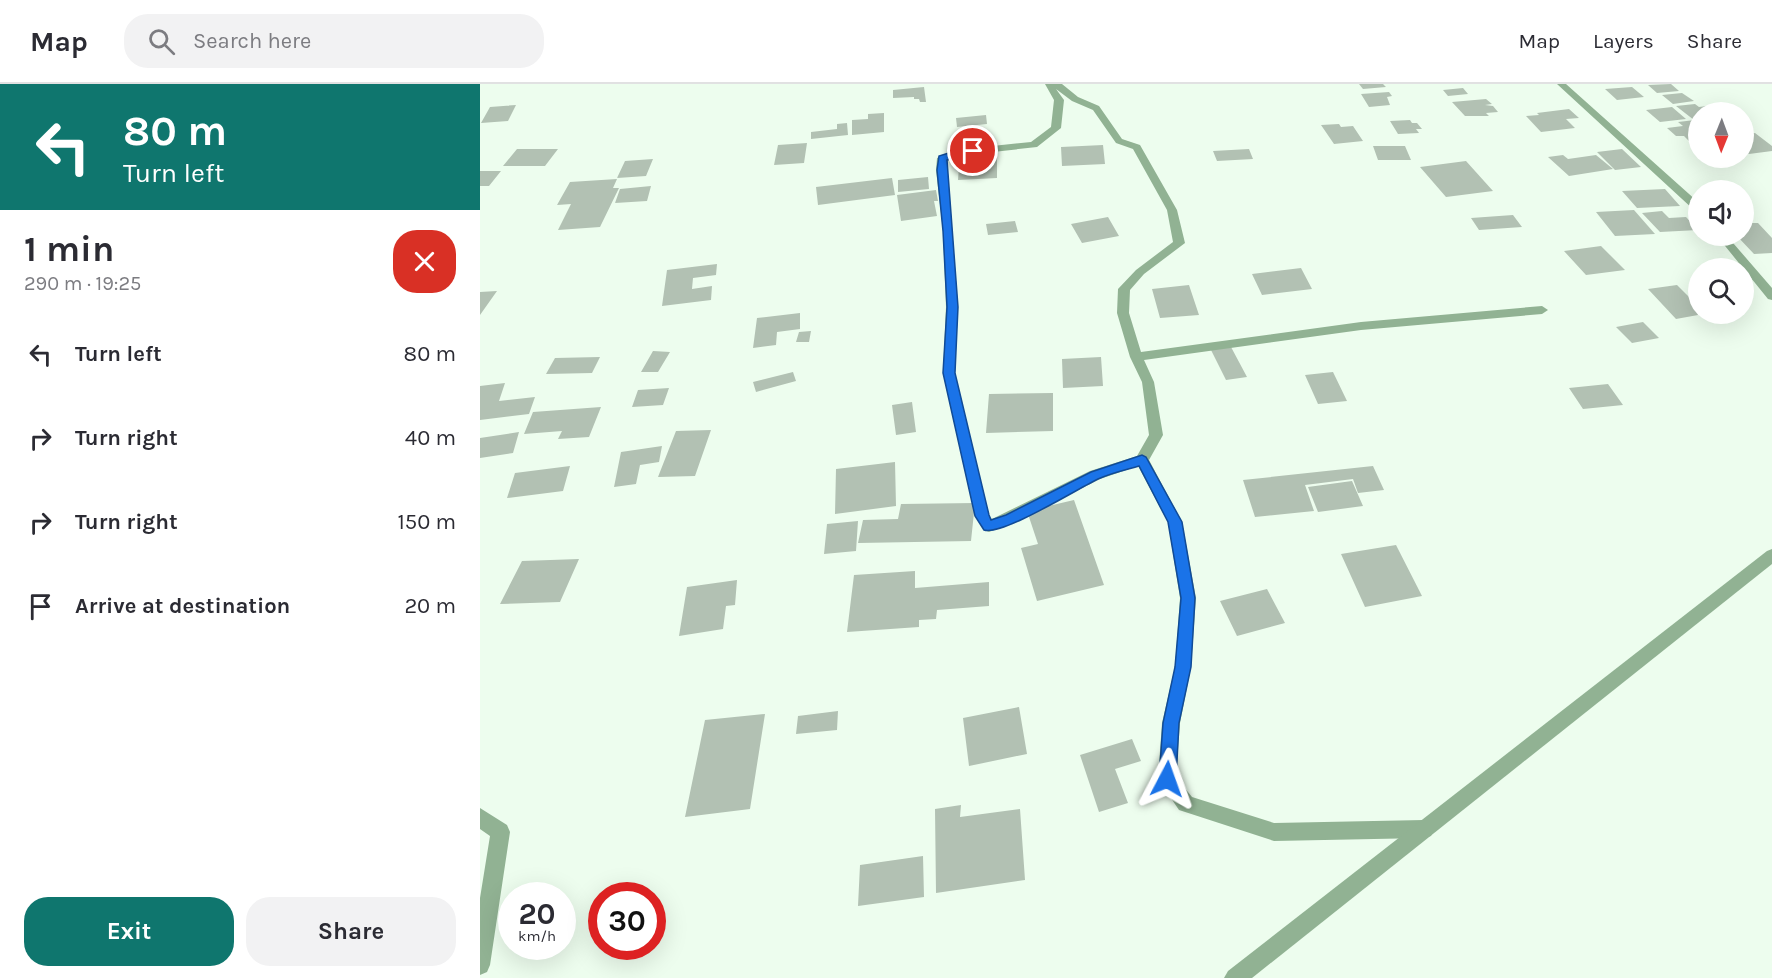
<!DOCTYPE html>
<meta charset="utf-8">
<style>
body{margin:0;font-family:Karla,sans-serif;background:#f2f2f3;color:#2b2b33;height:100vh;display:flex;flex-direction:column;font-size:22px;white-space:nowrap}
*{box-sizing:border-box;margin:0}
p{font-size:20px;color:#7c7c81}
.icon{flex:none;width:33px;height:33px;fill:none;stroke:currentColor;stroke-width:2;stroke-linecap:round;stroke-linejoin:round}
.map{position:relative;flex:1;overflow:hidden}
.details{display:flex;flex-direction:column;background:#fff;width:480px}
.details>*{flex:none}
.hud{background:#0f766e;color:#fff;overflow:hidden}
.needle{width:39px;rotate:181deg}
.tools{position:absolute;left:1208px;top:18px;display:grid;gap:12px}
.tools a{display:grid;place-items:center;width:66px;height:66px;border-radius:50%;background:#fff;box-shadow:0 6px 24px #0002;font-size:30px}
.speed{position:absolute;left:18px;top:798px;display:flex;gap:12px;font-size:30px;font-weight:700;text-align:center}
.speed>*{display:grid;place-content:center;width:78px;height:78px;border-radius:50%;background:#fff;box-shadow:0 6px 24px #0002;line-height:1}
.speed small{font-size:15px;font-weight:400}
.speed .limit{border:9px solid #d22;background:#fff;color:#111}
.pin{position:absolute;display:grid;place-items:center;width:51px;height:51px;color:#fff;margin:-26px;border:3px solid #fff;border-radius:50%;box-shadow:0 2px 6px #0007}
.me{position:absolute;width:66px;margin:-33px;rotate:4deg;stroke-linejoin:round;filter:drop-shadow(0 0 4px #0008)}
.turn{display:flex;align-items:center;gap:21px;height:126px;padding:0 24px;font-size:27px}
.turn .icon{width:78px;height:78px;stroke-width:2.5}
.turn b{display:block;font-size:42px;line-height:51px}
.round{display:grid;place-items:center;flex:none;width:63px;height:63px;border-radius:24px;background:#f2f2f3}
.summary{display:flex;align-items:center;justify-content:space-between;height:102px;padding:0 24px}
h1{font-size:36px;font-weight:700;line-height:45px}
.primary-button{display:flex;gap:12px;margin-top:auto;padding:12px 24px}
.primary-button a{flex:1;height:69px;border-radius:24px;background:#0f766e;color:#fff;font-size:24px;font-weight:700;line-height:69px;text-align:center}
.primary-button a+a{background:#f2f2f3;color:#2b2b33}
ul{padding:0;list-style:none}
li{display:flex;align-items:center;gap:18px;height:84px;padding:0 24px}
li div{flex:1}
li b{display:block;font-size:22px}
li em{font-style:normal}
header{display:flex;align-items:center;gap:36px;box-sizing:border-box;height:84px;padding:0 30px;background:#fff;border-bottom:2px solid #e1e1e2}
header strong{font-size:28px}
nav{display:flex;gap:33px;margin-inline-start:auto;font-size:21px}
.search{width:420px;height:54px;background:#f2f2f3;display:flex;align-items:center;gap:15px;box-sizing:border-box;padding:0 21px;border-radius:24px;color:#7c7c81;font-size:22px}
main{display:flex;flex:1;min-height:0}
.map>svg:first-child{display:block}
</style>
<header>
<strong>Map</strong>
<div class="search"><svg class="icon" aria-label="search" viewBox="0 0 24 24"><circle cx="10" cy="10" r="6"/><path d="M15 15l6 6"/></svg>Search here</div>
<nav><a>Map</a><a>Layers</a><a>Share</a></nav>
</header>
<main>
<section class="details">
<div class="hud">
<div class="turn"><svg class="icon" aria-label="left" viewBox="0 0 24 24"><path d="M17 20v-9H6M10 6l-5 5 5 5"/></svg><div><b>80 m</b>Turn left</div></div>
</div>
<div class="summary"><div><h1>1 min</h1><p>290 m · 19:25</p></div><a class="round" style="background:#d93025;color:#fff"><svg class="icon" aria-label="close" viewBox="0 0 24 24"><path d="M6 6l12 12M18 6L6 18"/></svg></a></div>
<ul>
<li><svg class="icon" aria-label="left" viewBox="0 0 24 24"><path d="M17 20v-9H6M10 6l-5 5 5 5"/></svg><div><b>Turn left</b></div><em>80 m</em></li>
<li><svg class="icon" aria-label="right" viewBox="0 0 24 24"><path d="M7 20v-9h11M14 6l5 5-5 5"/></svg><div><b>Turn right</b></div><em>40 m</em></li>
<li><svg class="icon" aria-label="right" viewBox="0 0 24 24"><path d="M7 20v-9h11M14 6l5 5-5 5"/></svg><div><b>Turn right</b></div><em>150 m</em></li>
<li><svg class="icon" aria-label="arrive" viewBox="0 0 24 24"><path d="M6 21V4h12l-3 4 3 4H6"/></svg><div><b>Arrive at destination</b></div><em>20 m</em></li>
</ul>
<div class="primary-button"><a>Exit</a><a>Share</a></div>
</section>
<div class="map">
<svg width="1292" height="894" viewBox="0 0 1292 894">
<rect width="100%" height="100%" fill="#edfdee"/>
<path fill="#b2c1b3" d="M879 0H903L906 3 883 5Z
M1191 0 1199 7 1177 9 1168 1Z
M444 3 446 18H440L439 15H434V13L413 14V6Z
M1152 3 1164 13 1137 16 1125 5Z
M983 4 988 10 968 12 963 6Z
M909 8 912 12 907 13 910 21 889 23 881 10Z
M1202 9 1214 17 1193 20 1182 11Z
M1006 15 1012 20 1005 21 1013 22 1018 28 1006 29 1009 32H985L972 18Z
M1215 20 1219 23 1235 21 1243 27 1218 28V35L1214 36 1196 22Z
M36 21 28 37 1 39 10 23Z
M1192 23 1206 35 1180 38 1166 26Z
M1089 25 1099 34 1086 35 1095 44 1061 48 1046 32 1059 31 1057 29Z
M404 29V48L372 51V36L388 35V30Z
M506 31 507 40 477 43 476 34Z
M930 36 932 39H937L942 45H936L939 49 918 50 910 37Z
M1215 36 1218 39V56L1209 57 1204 52H1196L1187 44 1203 42 1198 38Z
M367 39 368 51 331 55V48L357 45V40Z
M859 40 861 43 873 42 883 57 854 60 841 41Z
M1275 49 1292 62V67L1269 70 1263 65V51Z
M327 59 324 79 294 81 298 61Z
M623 61 625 80 582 82 581 63Z
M893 62H925L931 76H898Z
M37 65H78L65 82H23Z
M769 65 773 75 737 77 733 67Z
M1142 65 1161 83 1135 86 1117 68Z
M517 68V94L478 96 480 70Z
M1083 71 1088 75 1116 71 1133 85 1089 92 1068 73Z
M173 75 166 92 137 94 145 77Z
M986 77 1013 107 966 113 940 83Z
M0 87H21L9 102H0Z
M448 93 449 105 418 108V96Z
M412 94 415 111 338 121 336 103Z
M137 95 133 104H139L120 143 78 146 91 120 77 121 90 98Z
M171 102 167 117 135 119 140 105Z
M1185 105 1200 122 1157 124 1142 107Z
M456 106 458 117H454L457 132 421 137 417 111Z
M1154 126 1175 150 1135 152 1116 128Z
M1182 127 1189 134 1206 133 1218 146 1180 148 1162 129Z
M1033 131 1042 143 999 146 991 134Z
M628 133 639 152 602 159 591 140Z
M535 137 538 148 508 151 506 140Z
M1263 139H1278L1292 154V169L1274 170 1257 152H1263Z
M1121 162 1145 186 1106 191 1084 167Z
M237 180 236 191 213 194 212 205 232 202 231 216 182 222 187 186Z
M821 184 832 205 782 211 772 190Z
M709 201 719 231 680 234 672 205Z
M1197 201 1218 222V231L1196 235 1168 205Z
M17 207 0 231V208Z
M320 229V245L297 248 296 261 273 264 277 234Z
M1163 238 1179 254 1152 259 1136 243Z
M331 247 329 258H316L319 248Z
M751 263 767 293 746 296 731 266Z
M173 267 190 268 178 288H161Z
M120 273 112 289 66 290 75 274Z
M621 273 623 302 583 304 582 275Z
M313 288 316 297 276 308 273 298Z
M853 288 867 317 838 320 825 291Z
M25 299 19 317 55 313 49 330 0 336V302Z
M1128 300 1143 321 1103 325 1089 304Z
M189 304 183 321 152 323 158 306Z
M573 309V347L506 349 509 310Z
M432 318 436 348 416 351 412 321Z
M121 323 109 353 78 355 82 347 44 350 53 328Z
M231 346 215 392 178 393 196 347Z
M39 348 33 369 0 374V354Z
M182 362 179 378 160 381 156 400 134 403 141 368Z
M415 378 416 422 355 430 356 385Z
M90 382 83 407 27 414 35 389Z
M893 382 904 406 878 409 873 395 825 401 834 427 775 433 763 396Z
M872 397 883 422 838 428 828 403Z
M594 416 624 501 557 517 541 464 558 460 547 427Z
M495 419 491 457 378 459 383 436 418 435 421 420Z
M378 437 376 467 344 470 347 440Z
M916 461 942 512 885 523 861 470Z
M99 475 80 518 20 520 42 477Z
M435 487V504L509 498V522L457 526 456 535 439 536V543L367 548 374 491Z
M257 496 255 521 246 522 243 545 199 552 207 503Z
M787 505 805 539 757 552 740 517Z
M539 623 547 670 489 682 483 634Z
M358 627 357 646 316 650 318 632Z
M285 630 270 725 205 733 225 636Z
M652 655 661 677 635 685 648 719 619 728 600 671Z
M481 721 480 733 540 725 545 796 456 809 455 725Z
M443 772 444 813 378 822 380 781Z"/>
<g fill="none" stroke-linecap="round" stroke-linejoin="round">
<path fill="#91b293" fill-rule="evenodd" d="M565 0H582L598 13 619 22 642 55 660 61 697 126 705 159 664 190 650 206 649 229 661 268 881 238 1062 222 1068 226 1062 230 881 246 664 276 674 298 683 351 669 376 702 438 716 514 711 583 700 639 696 693 712 713 794 739 944 736 951 738 954 745 951 752 944 754 794 757 699 726 678 695 682 639 695 583 700 514 688 438 658 382 620 395 536 438 509 448 504 446 495 432 463 289 466 223 463 147 456 86 457 74 475 66 551 58 571 43 574 16ZM576 5 592 17 613 26 636 59 653 65 687 126 693 158 656 186 638 205 637 229 650 273 662 298 669 351 657 372 610 387 512 435 509 431 475 289 478 223 467 76 477 72 557 63 581 44 584 16Z
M1077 0H1086L1218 118V127L1214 126Z
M1237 152H1247L1292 204V216L1288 215Z
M0 724 27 741 30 748 10 881 7 888 0 891V814L10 752 0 745Z"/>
<path fill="#91b293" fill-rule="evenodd" d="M1292 465V480L772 894H744L748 887 1287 467Z"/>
</g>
<path fill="#1a73e8" stroke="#114b97" stroke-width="1.5" d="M493 65 497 67 496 69 467 76 478 223 475 289 509 431 511 436 526 431 611 388 662 371 666 373 702 438 715 514 711 583 699 639 696 695 693 701 687 703 681 701 679 695 683 639 695 583 701 514 688 438 659 382C645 386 631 389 618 395 597 405 522 452 504 446L495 432 463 289 467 223 463 147 457 86 459 72 475 67Z"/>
</svg>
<div class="tools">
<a><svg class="needle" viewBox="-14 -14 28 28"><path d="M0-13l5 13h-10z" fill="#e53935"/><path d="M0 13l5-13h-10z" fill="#7c7c81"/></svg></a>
<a><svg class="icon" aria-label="sound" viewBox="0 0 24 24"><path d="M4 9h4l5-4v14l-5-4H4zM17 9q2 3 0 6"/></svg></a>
<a><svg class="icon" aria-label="search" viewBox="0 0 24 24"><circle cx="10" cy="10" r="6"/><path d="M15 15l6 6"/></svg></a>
</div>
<div class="speed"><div>20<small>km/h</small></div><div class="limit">30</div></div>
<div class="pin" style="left:493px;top:67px;background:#d93025"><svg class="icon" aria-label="arrive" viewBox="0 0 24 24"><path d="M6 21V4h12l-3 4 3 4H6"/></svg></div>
<svg class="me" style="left:687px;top:695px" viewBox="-20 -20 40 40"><path d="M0-17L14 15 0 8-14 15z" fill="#1a73e8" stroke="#fff" stroke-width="4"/></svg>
</div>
</main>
